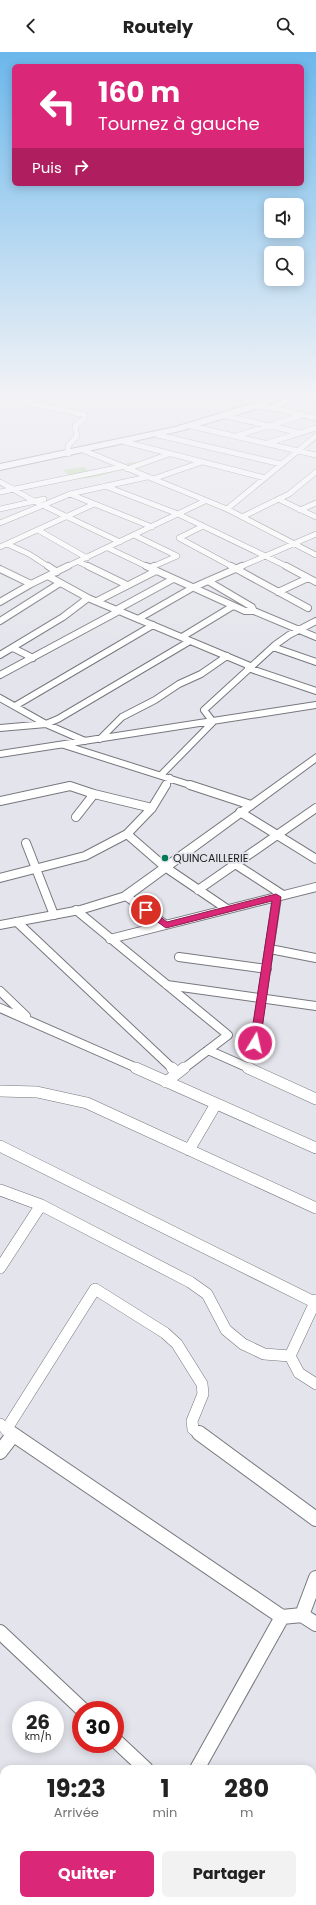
<!DOCTYPE html>
<html lang="fr">
<meta charset="utf-8">
<style>
body{margin:0;font-family:Poppins,sans-serif;background:#f2f2f2;color:#222;height:100vh;display:flex;flex-direction:column;font-size:15px;white-space:nowrap}
*{box-sizing:border-box;margin:0}
p{font-size:13px;color:#767676}
.icon{flex:none;width:22px;height:22px;fill:none;stroke:currentColor;stroke-width:2;stroke-linecap:round;stroke-linejoin:round}
.map{position:relative;flex:1;overflow:hidden}
.details{position:absolute;left:0px;top:1713px;width:316px;height:140px;display:flex;flex-direction:column;background:#fff;border-radius:12px 12px 0 0;box-shadow:0 2px 10px #0003}
.details>*{flex:none}
.top-card{position:absolute;left:12px;top:12px;width:292px;height:122px;border-radius:6px;box-shadow:0 2px 10px #0003;background:#db2777;color:#fff;overflow:hidden}
.controls{position:absolute;left:264px;top:146px;display:grid;gap:8px}
.controls a{display:grid;place-items:center;width:40px;height:40px;border-radius:6px;background:#fff;box-shadow:0 2px 10px #0003;font-size:20px}
.speed{position:absolute;left:12px;top:1649px;display:flex;gap:8px;font-size:20px;font-weight:700;text-align:center}
.speed>*{display:grid;place-content:center;width:52px;height:52px;border-radius:50%;background:#fff;box-shadow:0 2px 10px #0003;line-height:1}
.speed small{font-size:10px;font-weight:400}
.speed .limit{border:6px solid #d22;background:#fff;color:#111}
.pin{position:absolute;display:grid;place-items:center;width:34px;height:34px;color:#fff;margin:-17px;border:2px solid #fff;border-radius:50%;box-shadow:0 1px 4px #0007}
.me{position:absolute;width:44px;margin:-22px;rotate:9deg;stroke-linejoin:round;filter:drop-shadow(0 0 3px #0008)}
.turn{display:flex;align-items:center;gap:14px;height:84px;padding:0 20px;font-size:18px}
.turn .icon{width:52px;height:52px;stroke-width:2.5}
.turn b{display:block;font-size:28px;line-height:34px}
.then{display:flex;align-items:center;height:38px;padding:0 20px;background:#0003;gap:8px;font-size:15px}
.eta{display:flex;justify-content:space-evenly;align-items:center;height:68px;text-align:center}
.eta b{font-size:24px;font-weight:700;line-height:28px}
.primary-button{display:flex;gap:8px;margin-top:auto;padding:8px 20px}
.primary-button a{flex:1;height:46px;border-radius:6px;background:#db2777;color:#fff;font-size:16px;font-weight:700;line-height:46px;text-align:center}
.primary-button a+a{background:#f2f2f2;color:#222}
header{display:flex;justify-content:space-between;align-items:center;height:52px;padding:0 20px;background:#fff;font-size:18px;font-weight:700}
.map>svg:first-child{display:block}
</style>
<header><svg class="icon" aria-label="back" viewBox="0 0 24 24"><path d="M15 5l-7 7 7 7"/></svg>Routely<svg class="icon" aria-label="search" viewBox="0 0 24 24"><circle cx="10" cy="10" r="6"/><path d="M15 15l6 6"/></svg></header>
<div class="map">
<svg width="316" height="1853" viewBox="0 0 316 1853">
<rect width="100%" height="100%" fill="#e4e4ec"/>
<path fill="#bad9a5" d="M183 345H250L245 352Z
M131 410 136 411C115 418 81 437 63 418L84 415 90 420Z"/>
<g fill="none" stroke-linecap="round" stroke-linejoin="round">
<g stroke="#77777e" stroke-width="6">
<path id="street-far4" d="M31 345 25 350 85 363V366L75 374 77 384 68 394V402
M254 354 278 357 316 366
M274 356 294 345
M226 364 301 381
M191 374 316 403
M158 383 281 412
M236 384 304 363
M125 390 265 426
M268 391 316 376
M85 399 227 457 316 503
M127 417 169 402
M153 427 202 410
M0 430 34 449 120 490
M105 434 178 462 288 515
M0 440 121 415
M70 442 147 425
M278 447 316 465
M0 457 44 447
M227 457 316 384
M300 458 316 451
M242 465 289 442 316 420
M0 471 70 442 152 475
M203 474 179 486 233 515
M38 478 87 506
M134 483 177 504 152 515
M7 492 29 502 49 515
M0 495 94 452
M108 496 148 515
M79 510 90 515
M66 515 205 449
M240 515 316 482"/>
</g>
<g stroke="#77777e" stroke-width="8">
<path id="street-far3" d="M48 514 57 520
M88 514 127 533
M146 514 245 559H254L316 585
M231 514 308 556
M286 514 316 530
M150 516 154 514
M0 517 31 532
M48 524 88 546 250 614
M208 529 252 555 254 559
M278 540 308 526
M97 549 156 519
M0 550 31 532 68 514
M116 558 173 527
M138 567 192 536 242 514
M0 569 60 531
M182 585 233 554
M273 595 316 610
M13 596 33 606
M0 603 63 565 88 546
M248 616 316 639
M0 623 119 559
M0 646 46 672 85 689
M15 654 153 573
M0 676 46 672 58 667 190 589
M100 687 122 665 155 648 179 632 201 622 227 604
M64 693 193 734
M0 702 316 653
M161 723 213 670 204 658 275 593 289 583 316 569
M68 734H71
M165 734 170 726"/>
</g>
<g stroke="#77777e" stroke-width="10">
<path id="street-far2" d="M190 733 251 753
M0 749 70 734 94 742 152 756
M240 760 316 807
M76 765 94 742
M127 782 165 815 227 857
M26 791 54 863
M235 812 283 843
M0 826 85 804 127 782 152 756 166 733
M198 838 316 756
M126 844 166 873
M76 858 228 983 183 1017
M17 870 173 1017
M110 887 316 835
M270 897 316 906
M179 905 267 917
M167 933 316 954
M0 939 26 964
M0 956 139 1017
M255 991 277 845
M208 998 251 1017"/>
</g>
<g stroke="#77777e" stroke-width="12">
<path id="street-far1" d="M136 1016 316 1096
M172 1016 177 1021
M248 1016 316 1047
M166 1030 184 1016
M0 1039 37 1040 87 1051 316 1156
M0 1094 316 1251
M189 1098 216 1052
M0 1138 41 1153 190 1230 207 1242 226 1278 243 1292 264 1302 290 1304
M0 1216 41 1153
M316 1248 290 1304 299 1321 316 1332
M0 1372 12 1382
M6 1378 95 1237 165 1281 177 1292 202 1332 203 1342 192 1369 193 1377 200 1382"/>
</g>
<g stroke="#77777e" stroke-width="16">
<path id="street" d="M11 1381 282 1565 302 1563 316 1572
M199 1381 316 1467
M0 1400 13 1383
M302 1563 316 1526
M0 1580 83 1658
M115 1688 146 1717
M197 1717 282 1565
M121 1853 123 1849"/>
</g>
<g stroke="#77777e" stroke-width="2">
<path id="secondary" d="M316 702V710L130 847 80 862 0 877V869L80 854 122 841Z"/>
</g>
<g stroke="#77777e" stroke-width="2">
<path id="highway" d="M274 345H285L250 359 180 379 0 418V412L175 375Z"/>
</g>
<use href="#street-far4" stroke="#fff" stroke-width="5"/>
<use href="#street-far3" stroke="#fff" stroke-width="6"/>
<use href="#street-far2" stroke="#fff" stroke-width="8"/>
<use href="#street-far1" stroke="#fff" stroke-width="11"/>
<use href="#street" stroke="#fff" stroke-width="14"/>
<use href="#secondary" fill="#fff" fill-rule="evenodd"/>
<use href="#highway" fill="#fff" fill-rule="evenodd"/>
</g>
<linearGradient id="sky" x2="0" y2="1"><stop stop-color="#6bb7eb"/><stop offset="0.57" stop-color="#f3f3f6"/><stop offset="1" stop-color="#f3f3f6" stop-opacity="0"/></linearGradient>
<rect width="316" height="604" fill="url(#sky)"/>
<path fill="#db2777" stroke="#8e194d" d="M276 842 281 845 260 991 255 995 250 991 272 849 166 876 141 858 143 856H149L167 870Z"/>
<circle fill="#007956" stroke="#e4e4ec" stroke-width="1.5" cx="165" cy="806" r="4"/>
<g text-anchor="middle" stroke-width="3.5" stroke-linejoin="round" paint-order="stroke">
<g font-size="11" fill="#1a1a1d" stroke="#e4e4ec" text-anchor="start">
<text x="173" y="810">QUINCAILLERIE</text>
</g>
</g>
</svg>
<div class="controls">
<a><svg class="icon" aria-label="sound" viewBox="0 0 24 24"><path d="M4 9h4l5-4v14l-5-4H4zM17 9q2 3 0 6"/></svg></a>
<a><svg class="icon" aria-label="search" viewBox="0 0 24 24"><circle cx="10" cy="10" r="6"/><path d="M15 15l6 6"/></svg></a>
</div>
<div class="speed"><div>26<small>km/h</small></div><div class="limit">30</div></div>
<div class="pin" style="left:146px;top:858px;background:#d93025"><svg class="icon" aria-label="arrive" viewBox="0 0 24 24"><path d="M6 21V4h12l-3 4 3 4H6"/></svg></div>
<svg class="me" style="left:255px;top:991px" viewBox="-20 -20 40 40"><circle r="17" fill="#db2777" stroke="#fff" stroke-width="3"/><path d="M0-11L8 9 0 5-8 9z" fill="#fff"/></svg>
<div class="top-card">
<div class="turn"><svg class="icon" aria-label="left" viewBox="0 0 24 24"><path d="M17 20v-9H6M10 6l-5 5 5 5"/></svg><div><b>160 m</b>Tournez à gauche</div></div>
<div class="then">Puis<svg class="icon" aria-label="right" viewBox="0 0 24 24"><path d="M7 20v-9h11M14 6l5 5-5 5"/></svg></div>
</div>
<section class="details">
<div class="eta">
<div><b>19:23</b><p>Arrivée</p></div>
<div><b>1</b><p>min</p></div>
<div><b>280</b><p>m</p></div>
</div>
<div class="primary-button"><a>Quitter</a><a>Partager</a></div>
</section>
</div>
